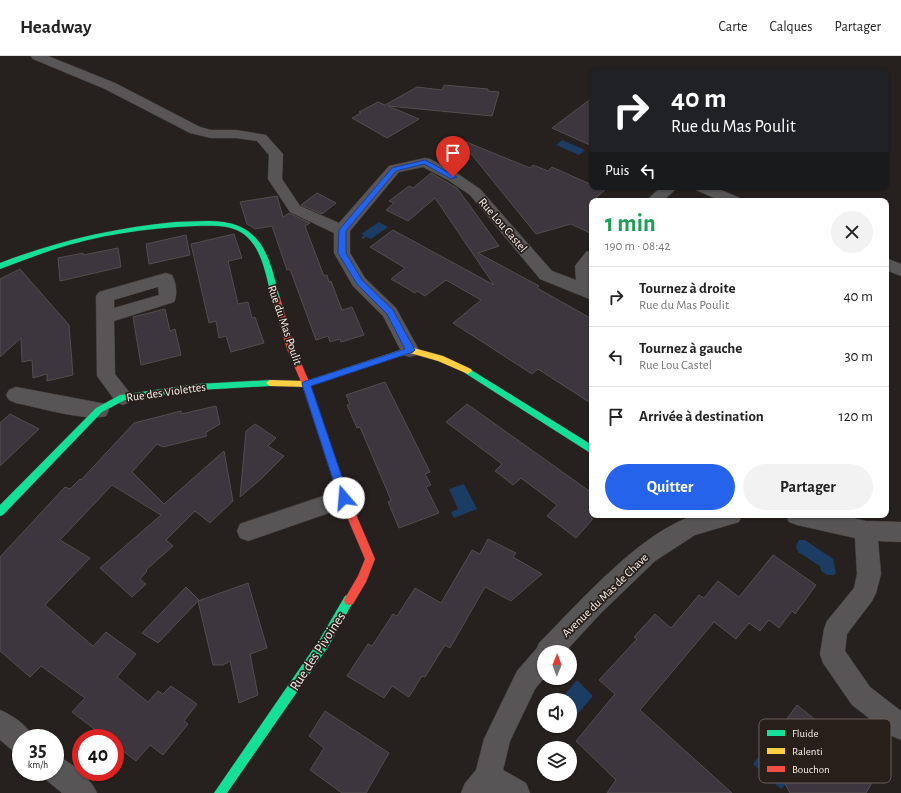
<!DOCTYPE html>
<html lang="fr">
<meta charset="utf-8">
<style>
body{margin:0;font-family:"Alegreya Sans",sans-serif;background:#f2f2f2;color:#222;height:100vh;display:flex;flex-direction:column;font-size:15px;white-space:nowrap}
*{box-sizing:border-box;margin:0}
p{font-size:13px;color:#767676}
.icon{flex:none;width:22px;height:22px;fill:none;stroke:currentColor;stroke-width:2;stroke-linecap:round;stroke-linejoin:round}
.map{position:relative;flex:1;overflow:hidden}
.sheet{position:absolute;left:589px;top:142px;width:300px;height:320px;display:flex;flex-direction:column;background:#fff;border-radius:8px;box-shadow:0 1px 3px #0004}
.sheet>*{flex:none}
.guide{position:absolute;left:589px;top:12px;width:300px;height:122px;border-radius:8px;box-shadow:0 1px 3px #0004;background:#202124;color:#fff;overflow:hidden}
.needle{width:26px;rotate:1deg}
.fabs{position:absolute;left:537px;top:589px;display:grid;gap:8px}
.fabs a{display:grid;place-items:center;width:40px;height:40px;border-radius:50%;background:#fff;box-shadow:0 1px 3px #0004;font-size:20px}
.speed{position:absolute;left:12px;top:673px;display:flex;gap:8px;font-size:20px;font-weight:700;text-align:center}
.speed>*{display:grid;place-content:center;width:52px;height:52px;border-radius:50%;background:#fff;box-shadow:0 1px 3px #0004;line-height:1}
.speed small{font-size:10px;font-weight:400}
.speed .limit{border:6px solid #d22;background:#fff;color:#111}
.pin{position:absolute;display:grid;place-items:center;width:34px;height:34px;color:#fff;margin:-41px -17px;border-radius:50% 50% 50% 0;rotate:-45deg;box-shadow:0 0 4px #0007}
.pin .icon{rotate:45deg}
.me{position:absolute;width:44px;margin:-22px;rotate:342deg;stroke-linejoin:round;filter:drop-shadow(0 0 3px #0008)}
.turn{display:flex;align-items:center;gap:14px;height:84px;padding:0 16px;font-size:18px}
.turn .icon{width:52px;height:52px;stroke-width:2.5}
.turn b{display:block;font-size:28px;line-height:34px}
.then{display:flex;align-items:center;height:38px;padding:0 16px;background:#0003;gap:8px;font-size:15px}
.round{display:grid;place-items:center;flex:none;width:42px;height:42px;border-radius:21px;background:#f2f2f2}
.headline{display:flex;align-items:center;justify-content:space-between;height:68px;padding:0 16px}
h1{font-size:24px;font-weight:600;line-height:30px;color:#1e9e55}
.button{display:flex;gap:8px;margin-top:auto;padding:8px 16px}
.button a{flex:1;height:46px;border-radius:24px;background:#2563eb;color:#fff;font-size:16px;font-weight:600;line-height:46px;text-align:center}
.button a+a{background:#f2f2f2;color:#222}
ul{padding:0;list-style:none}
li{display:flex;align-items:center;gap:12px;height:60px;padding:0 16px;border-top:1px solid #e0e0e0}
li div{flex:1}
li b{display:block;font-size:15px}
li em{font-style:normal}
header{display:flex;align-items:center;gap:24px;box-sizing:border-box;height:56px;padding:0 20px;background:#fff;border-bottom:1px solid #e0e0e0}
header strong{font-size:19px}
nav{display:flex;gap:22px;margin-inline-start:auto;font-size:14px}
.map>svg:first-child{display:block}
</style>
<header>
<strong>Headway</strong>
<nav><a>Carte</a><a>Calques</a><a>Partager</a></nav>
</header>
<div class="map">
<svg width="901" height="737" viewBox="0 0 901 737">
<rect width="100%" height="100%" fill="#26201e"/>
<path fill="#1c3d63" d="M562 84 585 94 579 99 556 89Z
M379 166 388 171 371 183 366 181 363 183 361 182 364 179 361 178Z
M464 428 477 453 454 462 451 456 458 453 449 433Z
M799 484H805L833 503 836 517 834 519H827L821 515 820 510 798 496 796 490Z
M577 624 593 640 570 667V644H560Z
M781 672 801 688 786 728 781 733 753 708Z"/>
<path fill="#3e363e" stroke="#514e4e" d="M444 29 488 33V35L499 36 492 60 388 50 419 63 387 82 352 62 361 57 359 56 378 46 385 49 417 31 442 34Z
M592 42V90L552 72Z
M459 83 530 112 533 109 548 115 552 111 592 129V131H597L605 134 592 145V178L571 168 536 178Z
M431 117 457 132 499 190 478 197 539 230 537 232 592 263V348L538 313 532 318 453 267 481 244 446 224 425 240 417 235 415 237 391 223 405 212 370 191 393 174 494 229 435 142 408 165 386 154 394 147 389 145 409 130 413 132Z
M317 137 336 147 322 158 301 149Z
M277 140 283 161 289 157 310 167 305 170 324 220 327 219 329 226 331 225 342 254 352 251 364 279 341 286 340 283 330 286 328 280 316 284 290 213 287 214 272 170 255 173 247 168 240 146Z
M234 178 242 202 228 205 238 248 248 246 252 262 255 261 264 287 231 296 226 280 219 282 216 265 209 267 191 188Z
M186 179 190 199 149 208 146 188Z
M118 192 121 211 60 225 58 202 83 197V199Z
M20 213 69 269 73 319 47 325V318L33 322 32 304 22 306 21 282 0 301V223Z
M165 253 170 275 175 273 181 299 141 309 133 261Z
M385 326 430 416 425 418 431 429 426 431 439 457 399 472 388 446 391 444 360 371 357 372 347 349 350 348 346 339Z
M467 348 592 437V464L576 482 547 460 557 449 521 422 513 429 495 415 502 408 446 366Z
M216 350 220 368 205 377 207 380 163 391 157 388 132 416 164 448 224 395 233 445 210 467 195 455 166 484 173 490 146 514 147 515 140 523 146 528 132 541 100 512 161 459 112 429 60 484 90 502 45 549 93 590 106 576 136 598 117 621 148 646 158 635 163 638 171 630 197 648 184 665 188 668 163 699 150 689 136 705 115 689V682H106L72 656 85 642 41 610 30 621 0 595V501L65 431 70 433 80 423 81 424 134 367 181 355V358Z
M10 358 39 373 0 410V367Z
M255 368 276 382 268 390 284 400 261 423 240 441 246 375Z
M488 483 516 497 513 501 542 518 511 545 485 531 450 592 445 589 425 621 422 620 409 641 392 630 384 642 347 620 368 588 372 590 393 558 397 560 415 532 441 547 472 494 480 498Z
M773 499 816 529 795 558 792 555 779 572 769 564 760 575 749 567 736 583 714 566 640 654 732 737H607L616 724 576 685 615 638 599 624 637 583 634 581 655 558 671 572 699 539 704 542 718 525 739 541Z
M248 527 267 592 250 598 258 639 239 647 230 605 223 609H213L198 545Z
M186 531 199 544 158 587 142 577Z
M797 649 879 715 866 737H790L780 718 801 688 781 671Z
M325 655 389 697 366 737H342L310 714 324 692 309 680Z"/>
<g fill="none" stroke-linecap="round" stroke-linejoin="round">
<g stroke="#423e3c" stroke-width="1">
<path id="street" d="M31 0H48L115 27 200 71 211 74H236L266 79 283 98 282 123 300 150 339 167 389 110 425 102 430 103 458 118 480 133 552 215 576 224 575 210 586 196 592 194V244L540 223 470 139 448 124 423 111 399 116 350 175V197L365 222 396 252 419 294 417 299 410 301 403 299 383 260 353 230 334 197V177L290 156 268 123 269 99 257 85 236 82H211L190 77 105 33 33 3Z
M661 131H678L663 145H646Z
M693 131H714L740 142 743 145H721L696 134Z
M886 202 901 208V220L886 214Z
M166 217 172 219C176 226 178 239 174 246L114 265 115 318 133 341 130 346 123 349 116 346 97 320 96 240 99 236ZM158 231 159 239 114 252V244Z
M16 331 106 348 109 354 106 360C87 366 37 351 16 347L9 344 6 339 9 334Z
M344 433 352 435 355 442 352 449 248 485 240 482 237 475 240 468Z
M696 459H742L739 466 695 479 655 505 600 558 565 596H544V622L535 633 510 685 503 714 526 727 530 737H461L465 727 476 714 484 683 517 615 537 592 539 587C579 547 642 474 696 459Z
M786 459H840L866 465 901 466V486L878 485 881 518 876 537 872 545 847 578 845 595 870 631 901 655V684L892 680 852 649 823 607 820 598 824 573 827 565 854 532 857 518 855 482 797 469 789 466Z
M0 654C12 659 28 669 33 682H21V698L12 694 0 684Z
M55 699C71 706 90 721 97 737H62L45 723 43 716H55Z"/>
</g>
<g stroke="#423e3c" stroke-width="1">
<path id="fast" d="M175 166C211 165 248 158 266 198 273 212 275 227 280 242L279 244H273L272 242C266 221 263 194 245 179 231 168 212 170 195 170 146 172 98 179 52 194 34 200 17 207 0 213V207C57 185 114 172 175 166Z
M468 312 592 389V398L465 317 464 315Z
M270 324 274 327 270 330 198 334 125 344 102 356 3 459 0 460V449L96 352 120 339 198 328Z
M349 539 353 540 354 544 328 591 227 737H214L320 583 345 540Z"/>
</g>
<g stroke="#423e3c" stroke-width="1">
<path id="slow" d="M410 291 443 300 471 313 472 315 468 318 438 305 410 297 306 331 270 330 266 327 270 324 306 325Z"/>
</g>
<g stroke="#423e3c" stroke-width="1">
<path id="jam" d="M276 239 280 242 295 293 310 328 349 442 375 503 366 526 353 548 349 549 345 548 344 544 358 520 365 503 339 442 302 328 287 293 272 242Z"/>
</g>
<use href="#street" fill="#575555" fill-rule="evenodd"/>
<use href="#fast" fill="#16e098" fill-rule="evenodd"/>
<use href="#slow" fill="#ffcf43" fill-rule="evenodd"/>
<use href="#jam" fill="#f24e42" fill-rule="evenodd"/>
</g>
<path fill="#2563eb" stroke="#184099" d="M425 104 457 121 451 123 424 108 396 115 346 175V197L362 224 393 254 415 294 413 296 311 330 349 442 348 445 344 446 341 445 339 442 302 328 303 326 405 293 387 258 357 228 338 197 339 174 392 112Z"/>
<g text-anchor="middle" stroke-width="3.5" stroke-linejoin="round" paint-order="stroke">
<g font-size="12" fill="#f7f0ec" stroke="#291f1a">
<text transform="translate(503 169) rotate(49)" y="4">Rue Lou Castel</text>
<text transform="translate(285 269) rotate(71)" y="4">Rue du Mas Poulit</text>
<text transform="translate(166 336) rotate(-8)" y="4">Rue des Violettes</text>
<text transform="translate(605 539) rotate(-44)" y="4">Avenue du Mas de Chave</text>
</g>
<g font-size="14" fill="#f7f0ec" stroke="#291f1a">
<text transform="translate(317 595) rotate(-57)" y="5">Rue des Pivoines</text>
</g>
</g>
<rect x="759" y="663" width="132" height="64" rx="6" fill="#291f1a" stroke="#675e59" stroke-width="1"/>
<rect x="767" y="674" width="18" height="6" fill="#16e098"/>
<rect x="767" y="692" width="18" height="6" fill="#ffcf43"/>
<rect x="767" y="710" width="18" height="6" fill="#f24e42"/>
<g font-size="11" fill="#f7f0ec">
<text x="792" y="681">Fluide</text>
<text x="792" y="699">Ralenti</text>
<text x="792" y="717">Bouchon</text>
</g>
</svg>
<div class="fabs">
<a><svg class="needle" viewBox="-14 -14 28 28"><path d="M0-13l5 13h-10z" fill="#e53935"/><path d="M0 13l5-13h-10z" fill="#767676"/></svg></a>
<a><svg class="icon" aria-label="sound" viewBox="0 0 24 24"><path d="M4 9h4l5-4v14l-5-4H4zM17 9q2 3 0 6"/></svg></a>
<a><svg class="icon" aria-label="layers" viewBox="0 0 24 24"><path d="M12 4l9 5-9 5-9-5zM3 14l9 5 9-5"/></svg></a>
</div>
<div class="speed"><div>35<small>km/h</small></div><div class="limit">40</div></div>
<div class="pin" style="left:453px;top:121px;background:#d93025"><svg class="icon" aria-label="arrive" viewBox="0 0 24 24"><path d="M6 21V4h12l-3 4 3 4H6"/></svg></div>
<svg class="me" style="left:344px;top:442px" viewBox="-20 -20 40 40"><circle r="19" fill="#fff"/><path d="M0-13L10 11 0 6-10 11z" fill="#2563eb"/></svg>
<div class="guide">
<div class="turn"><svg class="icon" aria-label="right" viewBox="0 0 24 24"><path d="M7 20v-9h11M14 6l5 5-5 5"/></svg><div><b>40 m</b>Rue du Mas Poulit</div></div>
<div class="then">Puis<svg class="icon" aria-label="left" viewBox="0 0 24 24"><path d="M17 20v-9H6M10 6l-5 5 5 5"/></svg></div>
</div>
<section class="sheet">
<div class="headline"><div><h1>1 min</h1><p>190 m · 08:42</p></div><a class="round"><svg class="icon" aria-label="close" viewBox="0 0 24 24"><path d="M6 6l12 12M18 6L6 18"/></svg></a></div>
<ul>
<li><svg class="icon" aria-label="right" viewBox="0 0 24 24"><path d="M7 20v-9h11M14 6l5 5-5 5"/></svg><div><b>Tournez à droite</b><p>Rue du Mas Poulit</p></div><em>40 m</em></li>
<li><svg class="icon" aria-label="left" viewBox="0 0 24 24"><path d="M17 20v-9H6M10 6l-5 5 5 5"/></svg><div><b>Tournez à gauche</b><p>Rue Lou Castel</p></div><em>30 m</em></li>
<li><svg class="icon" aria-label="arrive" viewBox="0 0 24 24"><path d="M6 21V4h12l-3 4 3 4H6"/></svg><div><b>Arrivée à destination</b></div><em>120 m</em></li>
</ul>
<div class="button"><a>Quitter</a><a>Partager</a></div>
</section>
</div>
